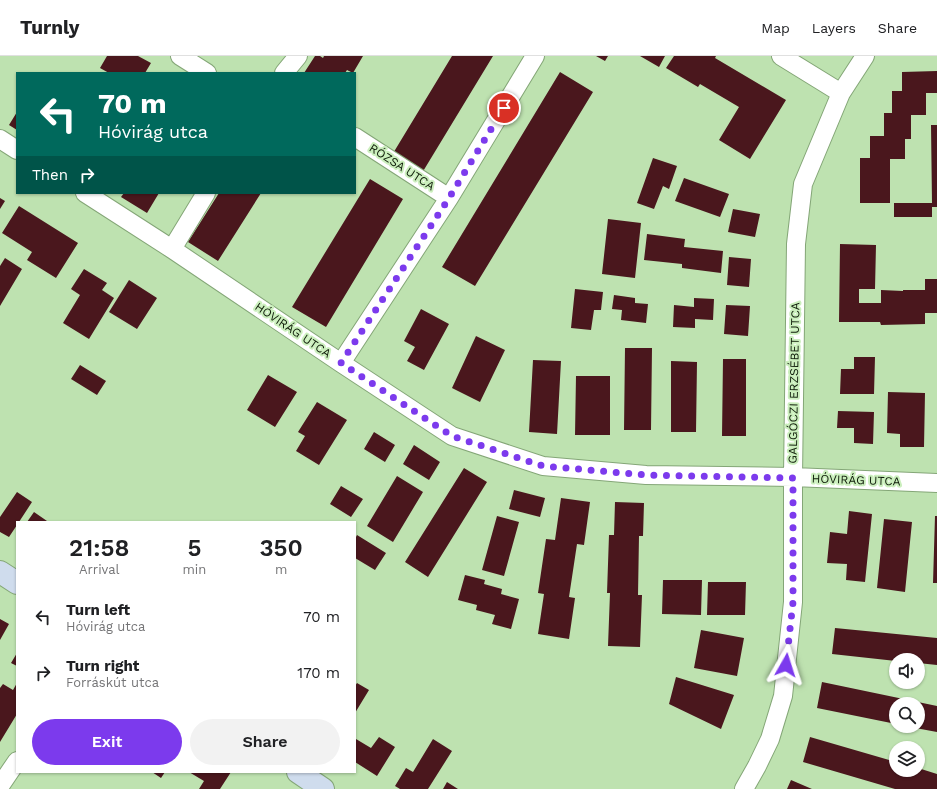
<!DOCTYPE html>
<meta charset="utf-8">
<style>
body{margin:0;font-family:"Work Sans",sans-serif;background:#f2f2f2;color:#202124;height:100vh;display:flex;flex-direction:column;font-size:15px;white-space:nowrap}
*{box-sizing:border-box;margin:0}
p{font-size:13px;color:#757577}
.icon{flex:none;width:22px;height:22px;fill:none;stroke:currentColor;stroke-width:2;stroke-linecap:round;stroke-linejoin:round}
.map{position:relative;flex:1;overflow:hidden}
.panel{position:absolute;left:16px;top:465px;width:340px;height:252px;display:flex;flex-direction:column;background:#fff;border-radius:0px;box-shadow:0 1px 3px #0004}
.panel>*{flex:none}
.top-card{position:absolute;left:16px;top:16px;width:340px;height:122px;border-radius:0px;box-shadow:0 1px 3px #0004;background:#00695c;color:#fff;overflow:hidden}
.controls{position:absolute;left:889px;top:597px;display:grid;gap:8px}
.controls a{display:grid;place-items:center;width:36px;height:36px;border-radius:50%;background:#fff;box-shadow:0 1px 3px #0004;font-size:20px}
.pin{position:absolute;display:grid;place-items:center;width:34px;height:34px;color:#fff;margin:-17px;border:2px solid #fff;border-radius:50%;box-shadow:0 1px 4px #0007}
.me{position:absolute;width:44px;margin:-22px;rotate:6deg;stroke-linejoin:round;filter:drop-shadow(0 0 3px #0008)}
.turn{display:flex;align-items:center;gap:14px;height:84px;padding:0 16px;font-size:18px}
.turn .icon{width:52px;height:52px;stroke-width:2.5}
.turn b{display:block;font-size:28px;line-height:34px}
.then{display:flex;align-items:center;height:38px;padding:0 16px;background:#0003;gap:8px;font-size:15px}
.eta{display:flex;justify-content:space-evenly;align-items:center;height:68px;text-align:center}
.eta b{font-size:24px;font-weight:600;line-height:28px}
.primary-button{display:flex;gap:8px;margin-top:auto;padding:8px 16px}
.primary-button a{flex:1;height:46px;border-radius:24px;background:#7c3aed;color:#fff;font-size:16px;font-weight:600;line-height:46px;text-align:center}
.primary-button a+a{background:#f2f2f2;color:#202124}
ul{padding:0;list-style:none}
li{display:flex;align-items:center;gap:12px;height:56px;padding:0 16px}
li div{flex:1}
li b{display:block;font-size:15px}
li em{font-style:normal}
header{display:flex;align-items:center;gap:24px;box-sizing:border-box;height:56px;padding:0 20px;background:#fff;border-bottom:1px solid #e0e0e0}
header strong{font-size:19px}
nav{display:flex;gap:22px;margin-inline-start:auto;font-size:14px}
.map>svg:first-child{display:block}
</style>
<header>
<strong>Turnly</strong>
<nav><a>Map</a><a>Layers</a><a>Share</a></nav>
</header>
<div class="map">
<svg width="937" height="733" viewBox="0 0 937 733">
<rect width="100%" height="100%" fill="#bee2b0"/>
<path fill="#4a171d" d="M107 0H138L151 7 145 17H109L100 12Z
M315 0H320L323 2 324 0H363L353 17 347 14 345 17H304Z
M452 0H493L422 117 392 99Z
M596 0H608L605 5Z
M640 0H665L659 11Z
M674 0H716L715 2 786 44 750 103 719 84 739 51 700 28 698 31 666 12Z
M937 15V37H926V59H911V83H905V103H890V147H860V102H870V80H884V57H892V35H902V16Z
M560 16 593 36 475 230 442 211Z
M17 56V74L9 69Z
M931 69H937V151H932V161H894V147H932Z
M653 102 677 110 669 133 663 130 654 153 637 147Z
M684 122 729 138 720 161 675 145Z
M370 123 403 143 326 271 292 251Z
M124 137H159L147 157 121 141Z
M219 137H261L218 205 188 186Z
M0 142 5 145 0 153Z
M19 150 78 187 56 222 27 204 32 196 2 177Z
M733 153 760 158 755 181 728 176Z
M608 163 641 167 635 222 602 218Z
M647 178 685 183 684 191 723 195 721 217 682 212V208L644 204Z
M840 188 876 189 875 233H859V247H881V234L903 235V234H925V223H937V257H925V268L881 269 880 266H839Z
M729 201 751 203 749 231 727 229Z
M5 202 22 213 0 250V210Z
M84 213 107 227 102 234 114 242 89 283 63 267 80 239 71 233Z
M129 224 157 242 137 273 109 256Z
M575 233 603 236 601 254H594L591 274 571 272Z
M614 239 635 242V247L648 248 646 267 621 264 622 254 612 253Z
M694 242 714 243 713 264 695 263V272L673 271 674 249 694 251Z
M726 249 750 250 748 280 724 278Z
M421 253 449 268 424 314 407 305 415 291 404 285Z
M476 280 505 294 480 346 452 332Z
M625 292H652L651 374H624Z
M854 301H875L874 338H840L841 313H854Z
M723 303H746V380H722Z
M533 304 561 305 557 378 529 376Z
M671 305 697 306 696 376H671Z
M80 309 106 325 97 339 71 323Z
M268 319 297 336 275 371 247 354Z
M576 320H610V379H575Z
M888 336 925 337 924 391H900V378L887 377Z
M317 346 347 364 319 409 296 395 305 380 298 376Z
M838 355 874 356 873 388 854 387V372H837Z
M374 376 395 389 385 406 364 393Z
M414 389 440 406 429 424 403 408Z
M464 412 487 426 428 521 405 506Z
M397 420 423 436 393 486 367 470Z
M341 430 363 443 351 461 330 448Z
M514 434 545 442 540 461 509 453Z
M17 436 32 446 19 466H17V469L9 481 0 476V461Z
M561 442 590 446 584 489 577 488 569 541 575 542 569 583 538 578 544 538 538 537 546 483 555 484Z
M615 446 644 447 643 480H639L638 539H642L640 591 608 590 610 537H607L609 479H614Z
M849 455 872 458 865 526 846 524 847 508 827 507 830 476 847 478Z
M34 456 47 465 46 466H27Z
M497 460 519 466 504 520 482 514Z
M935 460H937V527H933Z
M884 463 912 466 905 536 877 532Z
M357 479 386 497 375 514 355 502V483Z
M465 519 485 524 484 528 502 533 501 538 519 543 511 573 492 568 495 559 476 554 477 549 458 544Z
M663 524H702L701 559 662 558Z
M708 526H746L745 559H707Z
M0 563 9 568 0 584Z
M835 572 937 582V609L918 607V604L896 605 832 598Z
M701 574 744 582 737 620 694 612Z
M17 597V610L11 607Z
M676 621 734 639 721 673 669 648Z
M822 626 937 650V676L910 671 918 670V648H896V668L817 652Z
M17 627V658L0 686V632L3 628 13 634Z
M357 627 369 634 355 657V630Z
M379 681 395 691 377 720 355 706V685L356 683 371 692Z
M810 681 896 706V714H918V712L937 718V733H895L803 706Z
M433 683 452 695 428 733H400L395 730 406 712 413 716Z
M152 716H165L161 722Z
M189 716H231L220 733H199L204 725Z
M791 724 812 733H787Z
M447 726 458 733H443Z"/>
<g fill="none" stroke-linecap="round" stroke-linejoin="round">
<g stroke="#84a677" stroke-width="20">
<path id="minor" d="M180 0 207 17
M781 0 841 37
M284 17 298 0
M355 81 449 142
M0 83 17 94
M85 137 172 193 341 307 452 380 543 410 646 419 793 421 937 427
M172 193 206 137
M341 307 449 142 535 0
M0 730 17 705
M744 733 757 710 770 683 783 640 793 546V421L796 188 803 128 841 37 865 0"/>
</g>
<g stroke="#84a677" stroke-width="24">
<path id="secondary" d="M0 516 17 527
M298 716 323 733"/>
</g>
<use href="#minor" stroke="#fff" stroke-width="18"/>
<use href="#secondary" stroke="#cfdced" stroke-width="22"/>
</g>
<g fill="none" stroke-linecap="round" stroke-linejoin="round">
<path stroke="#7c3aed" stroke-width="7" stroke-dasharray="0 12.6" d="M504 52 449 142 341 307 452 380 543 410 646 419 793 422V546L786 609"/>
</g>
<g text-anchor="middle" stroke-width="4" stroke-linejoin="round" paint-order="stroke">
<g font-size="12" fill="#0d1a08" stroke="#cbefbd">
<text transform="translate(402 111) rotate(33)" y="4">RÓZSA UTCA</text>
<text transform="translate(293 274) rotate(34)" y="4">HÓVIRÁG UTCA</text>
<text transform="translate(794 327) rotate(-89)" y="4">GALGÓCZI ERZSÉBET UTCA</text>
<text transform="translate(856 424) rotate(2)" y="4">HÓVIRÁG UTCA</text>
</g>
</g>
</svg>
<div class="controls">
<a><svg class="icon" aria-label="sound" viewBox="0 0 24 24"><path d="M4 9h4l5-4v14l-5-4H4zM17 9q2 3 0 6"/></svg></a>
<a><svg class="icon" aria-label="search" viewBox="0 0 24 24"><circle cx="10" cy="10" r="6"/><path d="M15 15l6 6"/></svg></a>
<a><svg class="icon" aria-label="layers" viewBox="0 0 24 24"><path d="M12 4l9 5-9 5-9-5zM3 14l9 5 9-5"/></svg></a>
</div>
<div class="pin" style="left:504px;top:52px;background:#d93025"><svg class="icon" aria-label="arrive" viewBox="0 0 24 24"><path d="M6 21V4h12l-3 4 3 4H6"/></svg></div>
<svg class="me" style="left:786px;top:609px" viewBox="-20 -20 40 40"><path d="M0-17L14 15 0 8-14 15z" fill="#7c3aed" stroke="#fff" stroke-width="4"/></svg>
<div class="top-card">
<div class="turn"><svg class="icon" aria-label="left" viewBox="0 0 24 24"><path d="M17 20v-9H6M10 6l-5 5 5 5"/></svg><div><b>70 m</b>Hóvirág utca</div></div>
<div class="then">Then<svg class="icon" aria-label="right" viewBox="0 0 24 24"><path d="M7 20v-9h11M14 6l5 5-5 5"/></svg></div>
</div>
<section class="panel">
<div class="eta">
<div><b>21:58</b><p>Arrival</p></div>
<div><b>5</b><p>min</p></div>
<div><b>350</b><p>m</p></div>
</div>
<ul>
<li><svg class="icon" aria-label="left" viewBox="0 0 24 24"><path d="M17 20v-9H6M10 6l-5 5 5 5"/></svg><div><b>Turn left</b><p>Hóvirág utca</p></div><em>70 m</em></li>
<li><svg class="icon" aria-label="right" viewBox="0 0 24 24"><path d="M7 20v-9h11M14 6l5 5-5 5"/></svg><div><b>Turn right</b><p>Forráskút utca</p></div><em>170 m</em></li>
</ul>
<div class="primary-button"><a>Exit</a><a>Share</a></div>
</section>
</div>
